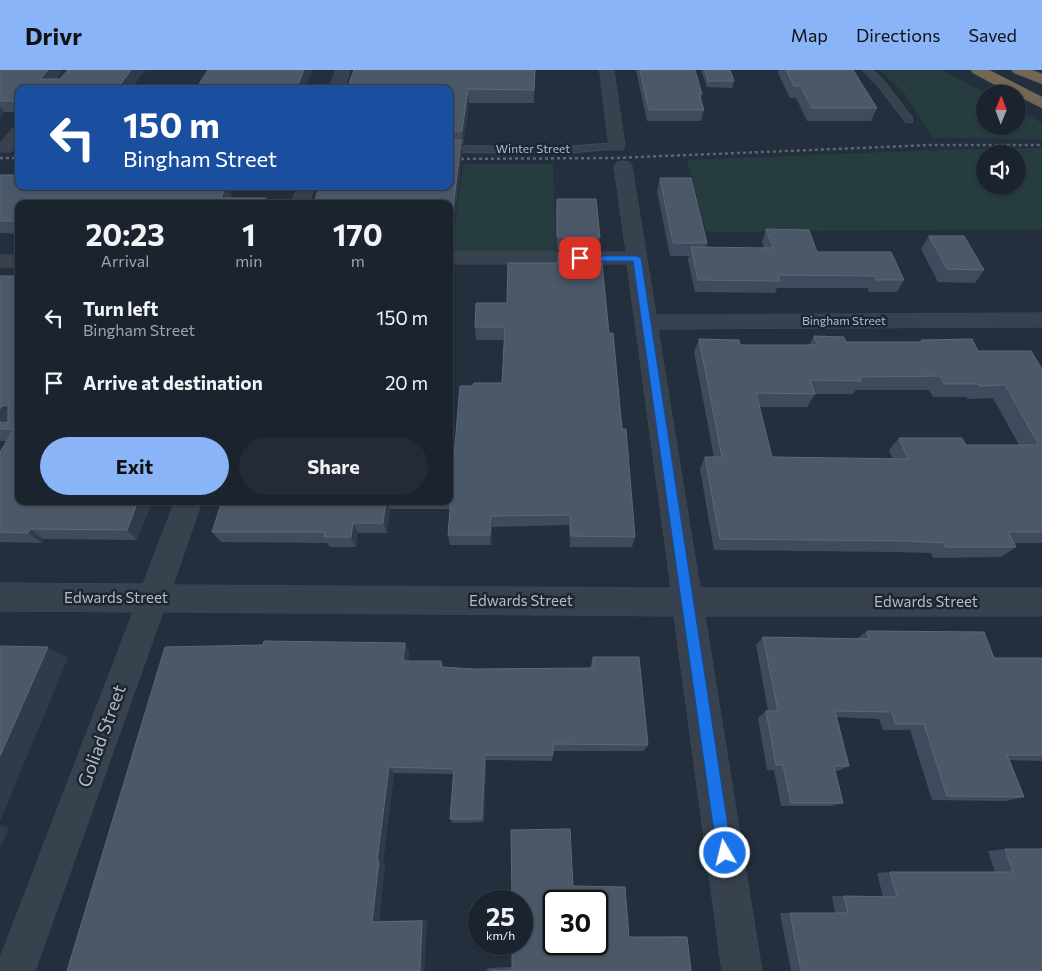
<!DOCTYPE html>
<style>
body{margin:0;font-family:Commissioner,sans-serif;background:#242b36;color:#f1f3f6;height:100vh;display:flex;flex-direction:column;font-size:19px;white-space:nowrap}
*{box-sizing:border-box;margin:0}
p{font-size:16px;color:#a0a4aa}
.icon{flex:none;width:28px;height:28px;fill:none;stroke:currentColor;stroke-width:2;stroke-linecap:round;stroke-linejoin:round}
.map{position:relative;flex:1;overflow:hidden}
.details{position:absolute;left:15px;top:130px;width:438px;height:305px;display:flex;flex-direction:column;background:#1b232e;border-radius:10px;box-shadow:0 1px 4px #0004,0 0 0 1px #39404a}
.details>*{flex:none}
.hud{position:absolute;left:15px;top:15px;width:438px;height:105px;border-radius:10px;box-shadow:0 1px 4px #0004,0 0 0 1px #39404a;background:#1a4fa0;color:#fff;overflow:hidden}
.needle{width:32px;rotate:1deg}
.buttons{position:absolute;left:976px;top:15px;display:grid;gap:10px}
.buttons a{display:grid;place-items:center;width:50px;height:50px;border-radius:50%;background:#1b232e;box-shadow:0 1px 4px #0004,0 0 0 1px #39404a;font-size:25px}
.speed{position:absolute;left:468px;top:820px;display:flex;gap:10px;font-size:25px;font-weight:700;text-align:center}
.speed>*{display:grid;place-content:center;width:65px;height:65px;border-radius:50%;background:#1b232e;box-shadow:0 1px 4px #0004,0 0 0 1px #39404a;line-height:1}
.speed small{font-size:12px;font-weight:400}
.speed .limit{border:2px solid #111;border-radius:8px;background:#fff;color:#111}
.pin{position:absolute;display:grid;place-items:center;width:42px;height:42px;color:#fff;margin:-21px;border-radius:10px;box-shadow:0 2px 8px #0006}
.me{position:absolute;width:55px;margin:-28px;rotate:352deg;stroke-linejoin:round;filter:drop-shadow(0 0 4px #0008)}
.turn{display:flex;align-items:center;gap:18px;height:105px;padding:0 25px;font-size:22px}
.turn .icon{width:65px;height:65px;stroke-width:2.5}
.turn b{display:block;font-size:35px;line-height:42px}
.eta{display:flex;justify-content:space-evenly;align-items:center;height:85px;text-align:center}
.eta b{font-size:30px;font-weight:700;line-height:35px}
.button{display:flex;gap:10px;margin-top:auto;padding:10px 25px}
.button a{flex:1;height:58px;border-radius:30px;background:#8ab4f8;color:#111;font-size:20px;font-weight:700;line-height:58px;text-align:center}
.button a+a{background:#242b36;color:#f1f3f6}
ul{padding:0;list-style:none}
li{display:flex;align-items:center;gap:15px;height:65px;padding:0 25px}
li div{flex:1}
li b{display:block;font-size:19px}
li em{font-style:normal}
header{display:flex;align-items:center;gap:30px;box-sizing:border-box;height:70px;padding:0 25px;background:#8ab4f8;color:#111}
header strong{font-size:24px}
nav{display:flex;gap:28px;margin-inline-start:auto;font-size:18px}
.map>svg:first-child{display:block}
</style>
<header>
<strong>Drivr</strong>
<nav><a>Map</a><a>Directions</a><a>Saved</a></nav>
</header>
<div class="map">
<svg width="1042" height="901" viewBox="0 0 1042 901">
<rect width="100%" height="100%" fill="#242f3e"/>
<path fill="#263c3f" fill-rule="evenodd" d="M880 0H942L987 24H985V56H1018V40L1042 53V69L933 68 905 24Z
M1042 78V159L706 162 687 90 939 80ZM985 84H1018V116H985Z
M463 94H553L556 184 451 183Z"/>
<g fill="none" stroke-linecap="round" stroke-linejoin="round">
<g stroke="#414a57" stroke-width="2">
<path id="service" d="M863 0H872L882 9 912 48V52H906L876 13Z
M617 73 621 74V78L565 83 449 82V76L565 77Z"/>
</g>
<g stroke="#414a57" stroke-width="1">
<path id="minor" d="M336 0H350L345 19H329Z
M600 0H614L625 76 623 80H611L609 76Z
M19 57V73L11 82H0V73L13 58Z
M623 91 629 92 632 96 656 245 1042 243V257L658 259 700 518H1042V546H705L762 901H722L674 546 163 542 35 901H0V888L133 542 0 541V513L143 514 175 431H202L173 515 671 518 627 194H449V182H626L614 96 617 92Z
M298 116H312L314 119 309 134H291Z
M0 185H19V197H0Z"/>
</g>
<g stroke="#434c59" stroke-width="1">
<path id="motorway" d="M971 0H989L1042 27V38L1018 26V24H1012L973 3Z
M1012 0H1032L1042 4V14L1014 3Z"/>
</g>
<use href="#service" fill="#38414e" fill-rule="evenodd"/>
<use href="#minor" fill="#38414e" fill-rule="evenodd"/>
<use href="#motorway" fill="#746855" fill-rule="evenodd"/>
<path stroke="#5a6575" stroke-width="2.5" stroke-dasharray="3 3" stroke-linecap="butt" d="M0 88H19
M449 89 616 88 931 75H1042"/>
</g>
<path fill="#3f4b5c" fill-rule="evenodd" d="M0 0H62V1L56 9 145 0 131 19H19V42H4L0 47Z
M535 0 534 33H469L463 74H461L462 84 453 162H449V19Z
M636 0H695L702 24 701 30 704 40 701 51H647Z
M701 0H730L734 11 732 18 707 17Z
M779 0H853L877 38 871 51H807L796 28H790L778 3Z
M0 105 19 116H228L232 127 19 134V164L0 163Z
M660 108 707 173 706 178H764L762 172 766 159 817 182 904 210 897 222H869L868 218H777L775 223 695 222 688 190 689 186H670L657 121Z
M557 129 600 167 598 180H557L556 142Z
M929 166 984 200 975 213 938 212 921 179Z
M558 183 609 263 622 359 635 467 632 477H570L569 455 492 457 491 475H450L448 465 450 439H390L387 463H358L356 477H330L327 473 221 472 212 462 222 431H449V387H454L473 316 502 313 504 270H476L475 257 507 233 557 193Z
M0 206H19V431H152L137 470 43 469 42 473 0 472V382L7 371H0Z
M814 266 846 272H920L921 270 978 281 1042 299V473H1014L1016 477 1001 487 933 488 931 483 894 482 714 480 700 399 705 387H714L694 282 699 269 740 275H809ZM856 320H929L933 327H967V329L993 328 1019 375H966L899 368 889 380 893 389 772 387 759 337H807L815 324H853Z
M867 561 994 588H1042V691L1010 690 1024 727 1006 731 932 730 910 660H883L879 649 837 647 849 696 838 701H835L843 733 831 736H781L774 700H767L758 648 766 641H768L756 575 763 567 857 569Z
M405 573 409 582 408 591H441L443 597 474 599 590 598 593 587 648 675 644 681H553L552 691 486 690 484 752 453 753 450 749 453 704 394 703 383 792 385 793 379 851 427 850 424 901H67Z
M1005 779H1042V901H791L780 843H835L832 826 883 827 877 803 890 802H995L988 781Z
M573 816 629 866H680L687 867 691 901H486L488 898 512 897Z"/>
<path fill="#2f3b4b" d="M48 0H62V1L48 19 41 8Z
M131 0H145L131 19H117Z
M304 0H312V2L304 19H296Z
M468 19 469 33 463 74 462 61Z
M0 36 4 42 0 47Z
M461 70 462 84 453 162 452 148Z
M226 116H228L232 127 229 134 221 128Z
M266 128 268 134H264Z
M8 335 7 359 0 354V339L2 336Z
M138 431H152L137 470 127 460Z
M386 431H387L390 439 387 463 383 453Z
M491 446 492 457 491 475 490 465Z
M353 453 358 463 356 477 351 467Z
M30 459 43 469 42 473 28 463Z
M405 573 409 582 407 599 403 591Z
M48 577 68 588 0 751V686Z
M485 685 486 690 484 752 482 749Z
M389 697 394 703 383 792 385 793 379 851 372 852 377 791Z
M0 755 9 757 0 779Z
M427 850 424 901H420L422 851Z"/>
<path fill="#4b5868" stroke="#5c6777" fill-rule="evenodd" d="M0 0H48L41 8 43 9H60L68 0H131L117 19H19V31H0Z
M208 0H304L296 19H196Z
M354 0H535L534 20 468 19 462 61H449V19H347Z
M640 0H695L702 24H699L704 40H649Z
M705 0H730L734 11H708Z
M786 0H853L877 38H812L800 16H794Z
M449 70H461L452 148H449V134H314L319 116H449Z
M0 105H19V116H226L221 128H266L264 134H19V151H0Z
M660 108H691L707 173H673Z
M557 129H596L600 167H557Z
M766 159 809 160 817 182H891L904 210H876L875 206 778 205 780 211 698 210 691 177 773 178Z
M929 166H964L984 200 947 199Z
M558 183H601L609 263H613L622 359H626L635 467 571 466 570 445 491 446 490 465H448L451 428H449V387H454L460 316H473L474 313H502L505 257H475L476 233H507L508 193H558Z
M0 206H19V431H138L127 460 30 459 28 463 0 462V382L14 359H0V352L8 353V335L2 336 0 339Z
M814 266 844 267 846 272H922L921 270 972 269 978 281H1031L1042 299V462H1008L1016 477H945L944 473 906 471 720 469 705 387H722L699 269 739 270 740 275H817ZM940 306 944 314H978L979 316 1005 315 1039 375H966L962 368H899L908 389 772 387 756 323 815 324 810 310 861 311 860 307Z
M222 431H386L383 453H353L351 467H324L325 462H212Z
M867 561 984 562 994 588H1042V685H1007L1024 727 947 726 924 654H895L892 642 835 641 849 696H834L843 733H791L783 695H776L766 641H778L763 567 869 569Z
M264 571 405 573 403 591H441V597L474 599 593 598V587H639L648 675 553 674V685H485L482 749H450L454 699 389 697 377 791H379L372 852 422 851 420 901H67L165 577 263 575Z
M0 576 48 577 0 686Z
M570 759 573 816 625 817 629 868 687 867 691 901H491H512V874H521V831H512L511 760ZM554 831H596V874H554Z
M1005 779H1042V901H801L790 843H848L844 826 897 827 890 802H1013Z"/>
<path fill="#1a73e8" stroke="#114b97" d="M577 186H636L641 188 732 783 730 788 725 790 719 788 717 783 633 191H580L576 188Z"/>
<g text-anchor="middle" stroke-width="5" stroke-linejoin="round" paint-order="stroke">
<g font-size="12" fill="#b4bcc9" stroke="#1d2633">
<text x="533" y="83">Winter Street</text>
<text x="844" y="255">Bingham Street</text>
</g>
<g font-size="15" fill="#b4bcc9" stroke="#1d2633">
<text x="116" y="533">Edwards Street</text>
<text x="521" y="536">Edwards Street</text>
<text x="926" y="537">Edwards Street</text>
</g>
<g font-size="18" fill="#b4bcc9" stroke="#1d2633">
<text transform="translate(102 666) rotate(-70)" y="6">Goliad Street</text>
</g>
</g>
</svg>
<div class="buttons">
<a><svg class="needle" viewBox="-14 -14 28 28"><path d="M0-13l5 13h-10z" fill="#e53935"/><path d="M0 13l5-13h-10z" fill="#a0a4aa"/></svg></a>
<a><svg class="icon" aria-label="sound" viewBox="0 0 24 24"><path d="M4 9h4l5-4v14l-5-4H4zM17 9q2 3 0 6"/></svg></a>
</div>
<div class="speed"><div>25<small>km/h</small></div><div class="limit">30</div></div>
<div class="pin" style="left:580px;top:188px;background:#d93025"><svg class="icon" aria-label="arrive" viewBox="0 0 24 24"><path d="M6 21V4h12l-3 4 3 4H6"/></svg></div>
<svg class="me" style="left:725px;top:783px" viewBox="-20 -20 40 40"><circle r="17" fill="#1a73e8" stroke="#fff" stroke-width="3"/><path d="M0-11L8 9 0 5-8 9z" fill="#fff"/></svg>
<div class="hud">
<div class="turn"><svg class="icon" aria-label="left" viewBox="0 0 24 24"><path d="M17 20v-9H6M10 6l-5 5 5 5"/></svg><div><b>150 m</b>Bingham Street</div></div>
</div>
<section class="details">
<div class="eta">
<div><b>20:23</b><p>Arrival</p></div>
<div><b>1</b><p>min</p></div>
<div><b>170</b><p>m</p></div>
</div>
<ul>
<li><svg class="icon" aria-label="left" viewBox="0 0 24 24"><path d="M17 20v-9H6M10 6l-5 5 5 5"/></svg><div><b>Turn left</b><p>Bingham Street</p></div><em>150 m</em></li>
<li><svg class="icon" aria-label="arrive" viewBox="0 0 24 24"><path d="M6 21V4h12l-3 4 3 4H6"/></svg><div><b>Arrive at destination</b></div><em>20 m</em></li>
</ul>
<div class="button"><a>Exit</a><a>Share</a></div>
</section>
</div>
